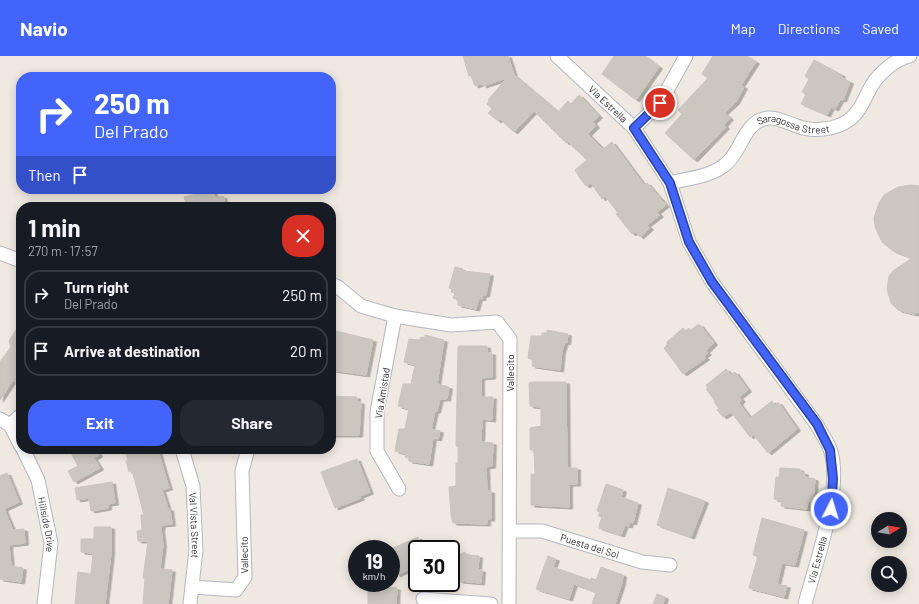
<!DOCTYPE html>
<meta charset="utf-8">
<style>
body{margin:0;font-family:Barlow,sans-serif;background:#242831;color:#f1f3f6;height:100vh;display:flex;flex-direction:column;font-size:15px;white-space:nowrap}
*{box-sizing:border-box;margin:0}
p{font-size:13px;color:#9ea1a6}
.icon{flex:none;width:22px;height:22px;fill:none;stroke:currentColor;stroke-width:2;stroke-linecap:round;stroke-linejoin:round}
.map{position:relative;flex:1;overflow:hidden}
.panel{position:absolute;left:16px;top:146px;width:320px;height:252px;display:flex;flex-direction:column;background:#171b24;border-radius:16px;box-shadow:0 2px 10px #0003}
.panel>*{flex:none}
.hud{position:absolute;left:16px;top:16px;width:320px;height:122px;border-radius:16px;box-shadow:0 2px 10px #0003;background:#4264fb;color:#fff;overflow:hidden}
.needle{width:26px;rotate:79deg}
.controls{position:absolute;left:871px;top:456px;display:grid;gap:8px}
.controls a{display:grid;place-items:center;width:36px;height:36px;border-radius:50%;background:#171b24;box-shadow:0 2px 10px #0003;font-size:20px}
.speed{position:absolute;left:348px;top:484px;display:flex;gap:8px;font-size:20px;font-weight:700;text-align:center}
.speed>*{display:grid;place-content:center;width:52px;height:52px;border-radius:50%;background:#171b24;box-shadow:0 2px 10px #0003;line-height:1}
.speed small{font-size:10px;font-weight:400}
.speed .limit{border:2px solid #111;border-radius:6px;background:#fff;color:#111}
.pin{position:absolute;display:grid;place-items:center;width:34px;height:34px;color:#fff;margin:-17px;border:2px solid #fff;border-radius:50%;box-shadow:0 1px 4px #0007}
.me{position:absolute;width:44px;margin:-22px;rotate:5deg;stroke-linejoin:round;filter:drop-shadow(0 0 3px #0008)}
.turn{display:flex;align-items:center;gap:14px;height:84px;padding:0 12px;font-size:18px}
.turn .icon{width:52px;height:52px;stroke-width:2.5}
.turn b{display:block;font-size:28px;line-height:34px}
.then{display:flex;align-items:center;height:38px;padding:0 12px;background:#0003;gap:8px;font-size:15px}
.round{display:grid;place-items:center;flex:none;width:42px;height:42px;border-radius:16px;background:#242831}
.head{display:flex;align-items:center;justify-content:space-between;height:68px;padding:0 12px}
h1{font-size:24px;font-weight:700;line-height:30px}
.button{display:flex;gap:8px;margin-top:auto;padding:8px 12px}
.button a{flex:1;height:46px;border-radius:16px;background:#4264fb;color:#fff;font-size:16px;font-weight:700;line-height:46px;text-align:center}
.button a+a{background:#242831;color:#f1f3f6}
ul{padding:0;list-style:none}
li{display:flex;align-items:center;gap:12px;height:50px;margin:0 8px 6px;padding:0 4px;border:2px solid #363941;border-radius:16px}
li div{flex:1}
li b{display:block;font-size:15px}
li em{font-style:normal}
header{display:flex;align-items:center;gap:24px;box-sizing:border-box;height:56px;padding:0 20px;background:#4264fb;color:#fff}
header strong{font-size:19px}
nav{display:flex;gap:22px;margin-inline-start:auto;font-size:14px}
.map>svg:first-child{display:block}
</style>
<header>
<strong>Navio</strong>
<nav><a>Map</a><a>Directions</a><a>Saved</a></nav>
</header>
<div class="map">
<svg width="919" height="548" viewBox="0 0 919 548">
<defs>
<filter id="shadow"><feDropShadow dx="3.5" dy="2" stdDeviation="0" flood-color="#0004"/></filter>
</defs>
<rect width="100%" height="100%" fill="#efe9e1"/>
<path fill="#cbc7bf" stroke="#cbc5ba" filter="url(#shadow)" d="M463 0H508L514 19 558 56 568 45 571 48 579 39 599 60 593 66 596 70 588 78 603 93 612 86 644 129 647 127 666 149 657 156 660 159 647 169 650 172 640 181 635 176 632 178 616 158 618 157 605 140 602 143 591 127 586 130 580 122 575 114 587 104 568 86 566 87 534 55 514 76 500 63 498 65 488 57 492 53 487 48 489 45 488 44 507 22 483 30V27L475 30 471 20H469Z
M614 0H645L659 11 636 44 602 18Z
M713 0H747L756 6 741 29 744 31 736 46 724 57 730 62 724 69 726 71 694 104 665 77 682 58 678 54 708 22 702 18Z
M814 4 842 19 841 21 850 26 843 44 841 43 835 53 831 51 827 59 801 48 806 38 802 36 809 23 805 20Z
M911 129 919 130V256L914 258 898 254 891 247 887 233 889 220 893 215 912 202 893 195 882 186 875 171 874 162 879 147 884 139 898 131Z
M213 134 215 142 223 140 226 151H187L184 141Z
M455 211 463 213V215L490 218 486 239H483L482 243 479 242 476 253 458 249V243L453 242 455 237 451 236 452 233 449 232Z
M21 266V329L13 324 0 344V306L11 291 9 285Z
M697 269H700L714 287 706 295 708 297 704 300 706 302 683 318 664 292 667 289V286L683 272 685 275 689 272 690 275Z
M547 274 568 278 567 287 565 286 562 295 560 314 532 310 533 303 528 302 531 280H542V277H547Z
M336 275 373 284 366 319 331 314V300Z
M425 279 444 284 437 328 449 331 447 343H440L437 355H435L431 373 440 375 438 383 433 382 429 408 409 405V402L405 401 406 398 395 395 399 373H405L409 353 398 350 403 328H411L415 309 404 306 409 283 420 284 421 281 425 282Z
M458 290H487V297H492V321L481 322V341H493L492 364 482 363 481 386 493 387 492 410 486 411 487 435H491V463H487V468L453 467 451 459 449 431 456 430V407H458V390H456Z
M726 313 731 319 735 316 748 334 739 341 742 344 739 347 750 362 772 345 775 349 778 346 797 373 768 397 756 382 753 379 750 381 731 356 723 361 717 354 719 353 714 346 715 345 706 333 708 332 706 329Z
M532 326H566L567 412H577V428H570L569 431V451L531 449V418H535L534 394H530V372L541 370V351L530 350 529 327Z
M331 340 357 341V346H361L359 379H331Z
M69 393H96L99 399 94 402 100 412 74 426 68 415 78 410Z
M124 393H145L147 399 158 395 161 405 169 432 162 434 168 453H170L172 468 162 469 161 473 163 489 160 513 172 514 168 548H143L145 522H143L148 485H138L137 475 142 474 141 459H144L132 414 129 416 126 405 128 404Z
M357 403 370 436 360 440 361 442 335 452 321 416Z
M780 412 800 413V416L805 417 804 421 815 423 813 445H808L807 453 781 450 782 445 774 443 776 421H779Z
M7 417 19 446 4 453 13 474 24 473 25 487 9 489 11 510 23 512 21 526 0 523V420Z
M112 426 115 447 108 448V452L91 455 89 442 77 444 75 432Z
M606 428 623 434 621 441 638 447 633 467 630 466 629 470 625 469 621 479 599 472V470L602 461 598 460 600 456 597 455Z
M668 432 705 445 691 481 657 469Z
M762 462 804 474 795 509 782 507 777 528 787 530 784 541 749 532 758 500 753 499Z
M94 471H111V497L105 548H75L78 516 91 518 93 497 81 496V483H94Z
M418 481 423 493H417V509L397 519 391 506V493Z
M465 496 467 499 479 500 478 514H482L481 527 459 525V522L452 521 454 498H461Z
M548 500 556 503 553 511 591 524V522L596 524 601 511 623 519 622 527 615 548H592L596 536 574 528 569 543 536 533Z
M383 531 397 532 396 548H368V535L383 536Z
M657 538 665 541 663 548H653Z"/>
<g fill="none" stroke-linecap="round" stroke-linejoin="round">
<g stroke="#b4b7c1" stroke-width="15">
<g id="minor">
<path id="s1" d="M557 0 634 72 670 127 689 186 712 226 817 369C821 377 827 385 830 393 844 431 815 509 805 548"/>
<path d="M634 72 660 47 686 0"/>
<path id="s2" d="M670 127C688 122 712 121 727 107 742 94 744 65 768 62 778 61 787 67 797 70 812 76 835 74 849 64 861 55 865 41 872 29 880 16 896 3 910 0"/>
<path d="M0 197 21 205"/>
<path d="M331 228 338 231 361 250 395 260 451 269 497 266 510 283 509 548"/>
<path d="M395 260 377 356V395L399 433"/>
<path d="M0 363 10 369 21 390"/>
<path d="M10 369 21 359"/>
<path id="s3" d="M23 393 38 424 51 487 44 548"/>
<path id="s4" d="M182 393 193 430 196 494 190 548"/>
<path id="s5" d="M510 475H542L642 506 670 509"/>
<path d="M192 531 236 534 245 521 242 415 248 393"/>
<path d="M423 543 491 548"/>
</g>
</g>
<use href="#minor" stroke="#fff" stroke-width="13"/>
</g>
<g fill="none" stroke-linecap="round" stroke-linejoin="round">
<g stroke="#2b41a3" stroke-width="10">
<path id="route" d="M660 47 634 72 670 127 689 186 712 226 817 368 830 394 833 423 831 453"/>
</g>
<use href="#route" stroke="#4264fb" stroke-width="7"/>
</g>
<g text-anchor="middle" stroke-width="3" stroke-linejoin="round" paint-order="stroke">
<g font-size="10" fill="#2e2e2e" stroke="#fff">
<text dy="4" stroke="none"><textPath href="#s1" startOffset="70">Via Estrella</textPath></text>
<text dy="4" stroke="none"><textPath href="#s2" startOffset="150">Saragossa Street</textPath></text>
<text transform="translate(510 317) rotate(-90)" y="4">Vallecito</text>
<text transform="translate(382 337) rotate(-81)" y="4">Via Amistad</text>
<text dy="4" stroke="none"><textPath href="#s3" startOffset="80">Hillside Drive</textPath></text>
<text dy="4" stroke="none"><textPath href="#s4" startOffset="78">Val Vista Street</textPath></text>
<text dy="4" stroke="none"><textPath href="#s5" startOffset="82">Puesta del Sol</textPath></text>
<text transform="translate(244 499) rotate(-91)" y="4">Vallecito</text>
<text transform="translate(817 504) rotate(-75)" y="4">Via Estrella</text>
</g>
</g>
</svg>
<div class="controls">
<a><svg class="needle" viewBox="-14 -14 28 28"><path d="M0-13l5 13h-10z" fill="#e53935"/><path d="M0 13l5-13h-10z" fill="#9ea1a6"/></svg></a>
<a><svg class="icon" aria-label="search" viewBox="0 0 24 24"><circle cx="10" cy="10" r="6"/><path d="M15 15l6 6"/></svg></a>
</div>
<div class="speed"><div>19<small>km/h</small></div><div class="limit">30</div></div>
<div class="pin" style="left:660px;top:47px;background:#d93025"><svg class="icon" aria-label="arrive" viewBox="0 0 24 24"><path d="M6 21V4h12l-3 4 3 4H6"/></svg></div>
<svg class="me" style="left:831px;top:453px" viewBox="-20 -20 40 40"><circle r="17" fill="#4264fb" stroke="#fff" stroke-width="3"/><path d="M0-11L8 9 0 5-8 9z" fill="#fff"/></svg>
<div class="hud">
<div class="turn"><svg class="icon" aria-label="right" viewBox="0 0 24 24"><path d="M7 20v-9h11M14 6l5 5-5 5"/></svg><div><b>250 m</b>Del Prado</div></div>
<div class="then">Then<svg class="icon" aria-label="arrive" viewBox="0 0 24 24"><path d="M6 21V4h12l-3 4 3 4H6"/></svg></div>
</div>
<section class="panel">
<div class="head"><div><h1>1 min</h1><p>270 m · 17:57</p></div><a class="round" style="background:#d93025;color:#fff"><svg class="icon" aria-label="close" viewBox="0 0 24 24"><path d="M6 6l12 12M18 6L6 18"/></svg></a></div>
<ul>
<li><svg class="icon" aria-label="right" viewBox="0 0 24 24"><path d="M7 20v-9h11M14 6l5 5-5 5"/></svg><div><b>Turn right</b><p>Del Prado</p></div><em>250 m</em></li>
<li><svg class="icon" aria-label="arrive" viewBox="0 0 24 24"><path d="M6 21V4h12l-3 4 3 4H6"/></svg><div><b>Arrive at destination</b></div><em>20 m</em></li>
</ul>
<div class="button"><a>Exit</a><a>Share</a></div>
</section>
</div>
